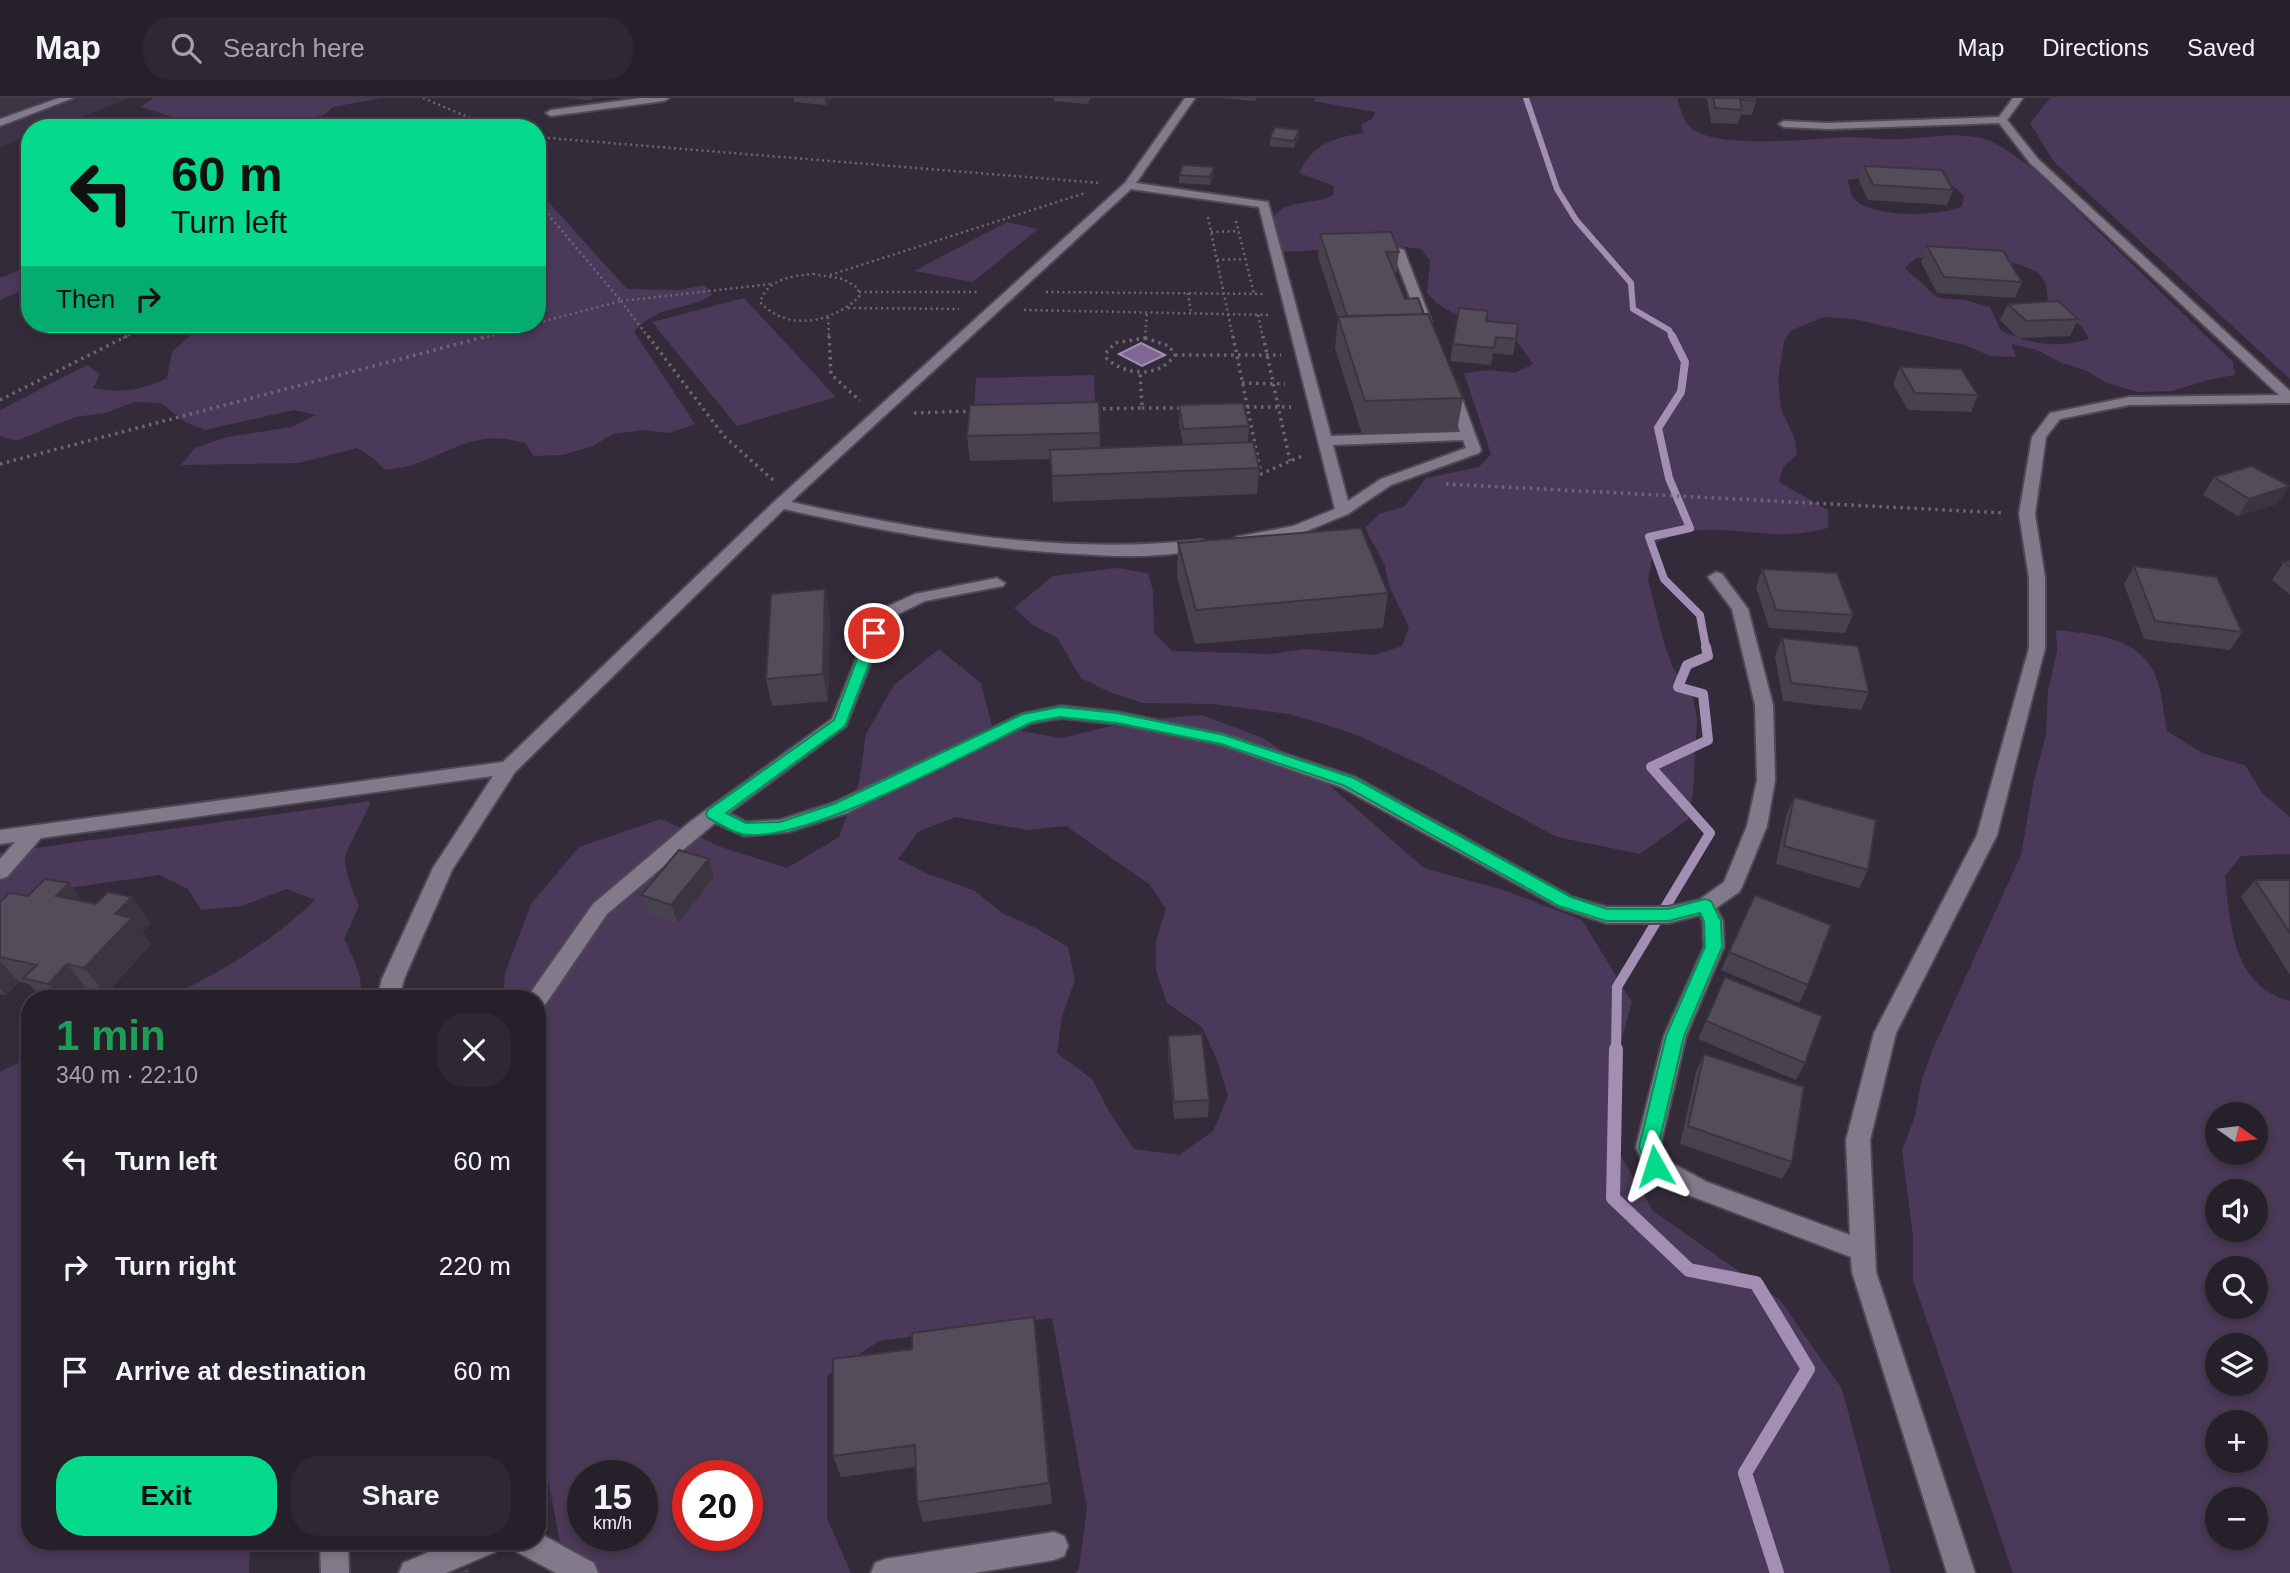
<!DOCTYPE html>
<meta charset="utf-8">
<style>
body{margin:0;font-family:Helvetica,sans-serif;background:#2e2833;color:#f1f3f6;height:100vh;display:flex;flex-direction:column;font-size:26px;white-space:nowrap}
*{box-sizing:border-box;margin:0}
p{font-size:23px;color:#a4a3a9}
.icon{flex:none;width:38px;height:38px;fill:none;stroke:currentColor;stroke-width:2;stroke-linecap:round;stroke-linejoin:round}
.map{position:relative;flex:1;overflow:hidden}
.details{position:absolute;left:21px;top:892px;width:525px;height:560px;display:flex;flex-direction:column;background:#26202b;border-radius:28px;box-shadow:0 4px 10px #0003,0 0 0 2px #423e47}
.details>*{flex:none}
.guide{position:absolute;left:21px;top:21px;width:525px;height:214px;border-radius:28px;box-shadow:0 4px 10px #0003,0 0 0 2px #423e47;background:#05d98b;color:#111;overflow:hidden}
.needle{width:46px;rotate:104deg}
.controls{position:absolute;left:2205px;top:1004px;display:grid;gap:14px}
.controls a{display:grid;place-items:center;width:63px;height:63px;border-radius:50%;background:#26202b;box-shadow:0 4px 10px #0003,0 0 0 2px #423e47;font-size:35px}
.speed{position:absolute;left:567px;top:1362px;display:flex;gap:14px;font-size:35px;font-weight:700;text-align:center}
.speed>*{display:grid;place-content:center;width:91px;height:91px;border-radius:50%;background:#26202b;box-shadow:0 4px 10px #0003,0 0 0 2px #423e47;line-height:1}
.speed small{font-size:18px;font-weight:400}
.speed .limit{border:10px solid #d22;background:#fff;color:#111}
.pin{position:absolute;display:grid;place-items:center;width:60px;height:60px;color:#fff;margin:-30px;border:4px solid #fff;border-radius:50%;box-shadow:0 2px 7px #0007}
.me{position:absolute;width:77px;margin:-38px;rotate:354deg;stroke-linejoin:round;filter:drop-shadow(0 0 5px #0008)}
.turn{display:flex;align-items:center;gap:24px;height:147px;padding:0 35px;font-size:32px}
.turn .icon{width:91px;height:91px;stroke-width:2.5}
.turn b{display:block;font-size:49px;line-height:60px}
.then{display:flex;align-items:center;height:66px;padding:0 35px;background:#0003;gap:14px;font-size:26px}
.round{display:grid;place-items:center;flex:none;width:74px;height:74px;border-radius:28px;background:#2e2833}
.summary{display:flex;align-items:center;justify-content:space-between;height:119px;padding:0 35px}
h1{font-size:42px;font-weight:700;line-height:52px;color:#1e9e55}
.action{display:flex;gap:14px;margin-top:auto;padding:14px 35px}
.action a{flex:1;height:80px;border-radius:28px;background:#05d98b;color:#111;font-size:28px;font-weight:700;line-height:80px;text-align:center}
.action a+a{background:#2e2833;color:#f1f3f6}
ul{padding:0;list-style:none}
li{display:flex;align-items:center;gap:21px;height:105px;padding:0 35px}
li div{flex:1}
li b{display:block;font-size:26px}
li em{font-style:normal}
header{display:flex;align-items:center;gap:42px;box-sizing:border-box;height:98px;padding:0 35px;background:#26202b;border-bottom:2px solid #423e47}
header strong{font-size:33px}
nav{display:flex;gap:38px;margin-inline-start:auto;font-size:24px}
.search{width:490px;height:63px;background:#2e2833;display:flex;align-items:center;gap:18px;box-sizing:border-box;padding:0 24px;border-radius:28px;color:#a4a3a9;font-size:26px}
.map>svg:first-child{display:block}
</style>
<header>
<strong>Map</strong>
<div class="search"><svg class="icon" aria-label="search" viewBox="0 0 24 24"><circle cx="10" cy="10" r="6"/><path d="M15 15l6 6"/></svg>Search here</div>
<nav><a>Map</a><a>Directions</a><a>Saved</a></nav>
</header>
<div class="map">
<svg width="2290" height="1475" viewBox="0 0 2290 1475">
<rect width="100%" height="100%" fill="#332b39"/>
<path fill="#3d3347" d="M0 0H131L52 30H30V38L0 49Z"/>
<path fill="#4a3958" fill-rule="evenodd" d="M153 0H382L333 9 324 17 303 22 306 30H185L176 20 141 9Z
M1316 0H1677C1681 12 1683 25 1694 32 1722 51 1813 41 1847 39 1864 39 1879 42 1895 41 1925 41 1950 33 1981 40 2001 45 2018 61 2035 72L2233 264 2235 277 2212 281 2172 293 2138 294 2107 285 2087 273 2060 264 2037 252 2011 246 2016 259 1990 258 1965 247 1854 221 1824 219 1792 232 1784 243 1778 281 1781 311 1795 341 1797 357 1783 369 1779 384 1828 412V430C1779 443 1754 431 1708 432 1689 432 1672 438 1655 445L1648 482 1664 545 1673 570 1692 595 1697 620 1693 695 1688 721 1640 756 1557 739 1424 668 1359 638 1324 626 1288 616 1213 606 1143 605 1109 594 1081 580 1057 540 1033 527 1014 510 1053 478 1117 470 1148 475 1153 493 1154 535 1172 553 1272 556 1304 551 1374 557 1402 548 1409 529 1389 488 1385 468 1365 430 1379 416 1404 409 1426 380 1479 369 1491 356 1464 275 1489 272 1515 275 1533 266 1507 229 1483 220 1456 217 1438 206 1427 195 1430 163 1421 151 1395 148 1281 154 1273 120C1286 100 1313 108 1333 97L1334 88 1299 75C1314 45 1332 40 1364 35L1361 27 1373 20 1375 14 1313 3ZM1868 79C1896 80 1947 73 1964 99L1962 108C1942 119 1866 121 1852 98 1850 94 1850 87 1847 82ZM1916 160C1943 160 2029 155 2044 182 2047 188 2047 198 2048 204L2081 228 2089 241C2058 251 2031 246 2001 233L1990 209 1965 202 1938 200 1905 170Z
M2050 0H2290V281L2054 64 2030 25Z
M537 81 543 98 627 191 679 192 705 187 712 197C682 215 660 205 634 234L695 326 669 335 642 332 613 336 593 348 563 357 534 358 525 345C478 332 460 349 418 365 408 369 396 370 385 372L373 360 357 350 299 365 181 367 195 350 227 339 292 329 316 317 294 312 205 332 185 324 161 305 134 304 105 315 75 319 16 343 0 338V312L87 267 100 276 93 290C121 296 141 292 167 280L172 254 192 236 185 234 168 236 182 226H537Z
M1007 124 1038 131 973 184 914 173Z
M30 168V189L0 202V180Z
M744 200 836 299 737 328 652 224Z
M1094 277 1095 305 974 308 976 280Z
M2056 532C2090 536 2131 537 2151 569 2162 586 2163 613 2167 633L2202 655 2245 667 2263 696 2290 719V756L2241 758 2225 778C2230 827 2233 888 2290 903V1475H2013L1913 1182V1138L1902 1053 1915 1018 1921 984 1932 953 2021 757 2034 682 2046 637 2048 593 2057 553ZM2217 1017H2256V1055H2217ZM2217 1094H2256V1132H2217ZM2217 1171H2256V1209H2217ZM2217 1248H2256V1286H2217ZM2217 1325H2256V1363H2217ZM2217 1402H2256V1440H2217Z
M939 551 981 585 992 628 1062 640 1131 623 1202 617 1263 640 1320 679 1424 770 1504 792 1582 822 1632 904 1615 965 1608 1036 1653 1113 1780 1202 1842 1291 1891 1475H1075L1079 1470 1087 1410 1052 1220 879 1243 827 1278V1420L851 1475H562L564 1464 543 1357 537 1345V901H503L505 875 531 806 579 749 661 721 721 749 787 770 839 739 859 684 866 636 894 587ZM955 719 1028 732 1066 728 1149 786 1166 811 1156 842V872L1167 905 1202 929 1217 962 1228 998 1213 1033 1179 1057 1134 1051 1110 1015 1092 981 1057 955 1062 919 1075 882 1068 849 1036 830 1002 815 975 793 928 776 898 761 918 734ZM583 1377H642V1437H583ZM688 1377H747V1437H688Z
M371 703C368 713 345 755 345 759 345 777 353 793 359 808L344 841C352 858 366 882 359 901H163C219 876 270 845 315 802L286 791 242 808 201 812 188 791 160 777 75 789 31 800 0 814V755Z
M30 959V1444H250L249 1475H0V974Z"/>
<path fill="#7f6695" stroke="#a28fb3" stroke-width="2" d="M1141 245 1165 257 1142 268 1119 256Z"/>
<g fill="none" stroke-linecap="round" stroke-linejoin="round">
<path stroke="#a28fb3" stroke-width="6" d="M1526 0 1557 91 1576 122 1631 185 1633 211 1669 232 1673 240"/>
<path stroke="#a28fb3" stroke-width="8" d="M1672 238 1685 264 1681 294 1658 330 1669 380 1690 430 1649 439 1664 481 1700 517 1706 550"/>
<path stroke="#a28fb3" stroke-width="10" d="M1616 953 1617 889 1710 735 1651 669 1708 642 1703 596 1678 589 1687 567 1708 558 1706 549"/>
<path stroke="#a28fb3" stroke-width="14" d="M1616 951 1613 1100 1689 1172 1756 1185 1808 1271 1745 1375 1777 1475"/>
<g stroke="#4e4954" stroke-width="4">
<path id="service" d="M59 0H73L0 28V21Z
M641 0H669L664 3 551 18 546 15 551 12Z
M1185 0H1195L1136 85 1268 104 1331 338 1460 334 1444 290 1451 286 1458 290 1481 352 1479 355 1391 387 1348 416 1302 435 1241 447 1236 445 1233 442 1236 439 1293 428 1335 411 1259 109 1131 91 791 404C926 434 1063 457 1201 442L1207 444 1209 447 1207 450C1166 460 1120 459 1079 456 979 451 881 433 784 411L515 674 452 772 404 881 399 901H377L382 881 433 770 493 678 41 740 7 779 0 781V761L15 744 0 746V732L503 664 775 403 1125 85ZM1463 342 1466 350 1381 381 1348 403 1333 347Z
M2013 0H2023L2007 22 2038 61 2290 293V305L2129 307 2060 321 2046 339 2035 416 2045 480V550L1997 737 1896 935 1870 1042 1876 1174 1975 1475H1947L1852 1174 1851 1159 1691 1098 1647 1075 1636 1049 1664 938 1704 849 1703 823 1700 817 1668 825H1606L1558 809 1341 689 1221 647 1117 626 1061 620 1032 625 847 715 788 734 744 738 715 725 607 816 545 907 537 909V901H526L593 806 691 723 832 621 875 514 915 496 997 480 1005 485 1003 488 925 503 888 521 846 628 729 715 746 724 780 722 833 705 1022 616 1061 608 1117 614 1224 636 1355 679 1572 799 1606 809H1668L1699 802 1724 784 1747 728 1757 682 1755 607 1732 511 1708 479 1716 474 1722 476 1748 511 1773 607 1775 682 1767 728 1742 789 1739 794 1716 810 1723 823 1724 849 1686 938 1660 1049 1664 1061 1707 1084 1850 1137 1846 1042 1874 935 1977 737 2029 550V480L2019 416 2032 339 2050 315 2129 299 2279 297 2030 65 1999 25 1829 31 1784 29 1779 26 1784 23 1829 25 1999 19Z
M1394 149 1404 152 1431 223 1430 226H1420L1419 223 1392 152Z
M537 1434 594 1465 598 1475H556L517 1454 513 1444H537Z
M1054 1434 1064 1438 1068 1448 1064 1458 1054 1462 974 1475H871L875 1465 885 1461Z
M320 1444H348L349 1475H321Z
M452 1444H499L495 1454 446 1475H399L403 1465Z"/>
</g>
<path stroke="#6e6773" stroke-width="2.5" stroke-dasharray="2 3.5" stroke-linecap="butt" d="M423 0 494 30
M537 39 1100 85
M537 103 621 203 537 225
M1208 119 1233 240
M1236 123 1254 196
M1211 134 1239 133
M1217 162 1246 161
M813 176 843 181 858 190 859 199C832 225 787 234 760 204 768 181 791 178 813 176Z
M830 177 1085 95
M859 194H978
M1046 194 1265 196
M1188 195 1191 215
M621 203 649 240
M621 203 771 186
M848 210 959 211
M1024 212 1270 217
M1258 217 1263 240
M828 219 829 240
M123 240 151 226
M482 240 535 226
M1145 240 1147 215"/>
<path stroke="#6e6773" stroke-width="3.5" stroke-dasharray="2.5 4.5" stroke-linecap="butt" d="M648 238 724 338 774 383
M829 238 831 276 860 303
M1233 238 1261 376 1304 357
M1263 238 1290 363
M1145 240 1169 248 1175 257C1159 280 1127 278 1107 261L1106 255 1115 245Z
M1175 257H1281
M1242 285 1285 286
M0 302 127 238
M1247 309H1291
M1142 310H1183
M1096 311 1142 310 1140 274
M914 315 975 313
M0 366 488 238
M1446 386 2004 415"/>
<use href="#service" fill="#827a8a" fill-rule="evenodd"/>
</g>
<path fill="#48414e" d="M567 0H593L590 2Z
M794 0H833L826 7 794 4Z
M1054 0H1091L1087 6 1054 3Z
M1222 0H1257L1255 3Z
M1707 0H1756V3L1752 17 1741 16 1738 26 1711 25Z
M1299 32V39L1294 50 1270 48V40Z
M1864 68 1953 92 1947 107 1868 102 1859 83Z
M1179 77H1214L1210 87 1179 85Z
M1320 136 1399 154 1396 177 1405 201 1424 216 1463 300 1457 333 1362 336 1335 250 1338 220 1318 159Z
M1927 148 2022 184 2015 200 1937 195 1921 164Z
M2008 206 2078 221 2070 238 2018 240 2000 222Z
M1459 210 1486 223 1516 241 1513 257 1493 255 1491 267 1450 263Z
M1900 269 1978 297 1971 314 1908 312 1893 286Z
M1099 304 1100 350 1183 347 1179 324V307L1249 328 1248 345 1259 370 1257 396 1053 404 1051 361 970 363 967 338Z
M2214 379 2289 388 2277 406 2238 418 2203 397Z
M1178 445 1388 495 1383 530 1195 546 1177 479Z
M2290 463V497L2272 482 2284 464Z
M2134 468 2242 534 2230 552 2144 541 2124 486Z
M1762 471 1853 517 1845 535 1769 530 1756 489Z
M825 491 830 517 828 603 772 608 766 581Z
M1782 540 1869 594 1861 612 1783 603 1775 558Z
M1794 699 1868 772 1859 790 1776 766 1786 718Z
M709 761 714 779 678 825 648 815 641 797Z
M2255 782H2290V877L2241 799Z
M1755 797 1808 887 1799 905 1721 872Z
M28 798 83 804 151 825 142 834 151 846 106 896 88 893 80 901H42L29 886 19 884 6 897 0 896V804Z
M1725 879 1805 965 1796 982 1698 941Z
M1168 938 1209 1002 1208 1019 1174 1021 1168 955Z
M1704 956 1792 1064 1782 1081 1680 1046 1696 974Z
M1037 1242 1052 1406 923 1424 917 1404 916 1369 841 1379 833 1358Z"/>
<path fill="#3b3540" d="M0 0H26L29 7 0 17Z
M825 0H833L826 7Z
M1299 32V39L1294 50V43Z
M1214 69V77L1210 87V79Z
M2289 388 2277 406 2238 418 2249 401Z
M825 491 830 517 828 603 823 576Z
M709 761 714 779 678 825 671 807Z
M69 785 89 812 56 798Z
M132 799 151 825 142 834 151 846 106 896 84 870 115 816Z
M0 863 19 884 6 897 0 890Z
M67 866 88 893 80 901H62L48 886Z"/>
<path fill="#544c5b" stroke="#3b3540" stroke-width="2" d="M1713 0H1756V3L1740 2 1742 12 1715 10Z
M1275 29 1299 32 1294 43 1270 40Z
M1183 67 1214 69 1210 79 1179 77Z
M1864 68 1942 72 1953 92 1873 87Z
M1391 134 1399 154H1386L1405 201 1418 200 1424 216 1347 218 1320 136Z
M1927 148 2003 153 2022 184 1944 179Z
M2058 203 2078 221 2026 223 2008 206Z
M1459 210 1488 213 1486 223 1518 226 1516 241 1496 239 1494 250 1453 246Z
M1428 216 1463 300 1365 303 1338 219Z
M1900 269 1961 271 1978 297 1915 295Z
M1099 304 1100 335 967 338 970 307Z
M1243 305 1249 328 1183 331 1179 307Z
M1253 344 1259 370 1052 378 1050 352Z
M2252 368 2289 388 2249 401 2214 379Z
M1361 430 1388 495 1196 512 1178 445Z
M2290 463V469L2284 464Z
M2134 468 2217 479 2242 534 2155 523Z
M1762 471 1837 475 1853 517 1776 512Z
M825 491 823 576 766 581 771 496Z
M1782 540 1858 548 1869 594 1791 585Z
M1794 699 1876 722 1868 772 1784 748Z
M679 752 709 761 671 807 641 797Z
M45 781 69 785 56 798 96 806 108 794 132 799 115 816 132 820 84 870 67 866 48 886 23 880 37 867 0 859V804L9 795 28 798Z
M2255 782H2290V835Z
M1755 797 1831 827 1808 887 1729 854Z
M1725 879 1822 918 1805 965 1706 923Z
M1202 936 1209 1002 1174 1004 1168 938Z
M1704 956 1804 989 1792 1064 1688 1028Z
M1034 1219 1049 1385 917 1404 915 1347 833 1358V1261L912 1251V1235Z
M469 1470V1475H457Z"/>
<path fill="#05d98b" stroke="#038d5a" stroke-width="2" d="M874 531 881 535 845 628 726 715 746 725 780 724 834 706 1023 616 1060 609 1117 615 1224 637 1354 680 1571 799 1607 811H1668L1705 801 1711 803 1721 823 1722 849 1684 938 1658 1049 1665 1068 1662 1074 1655 1076 1648 1074 1639 1049 1666 938 1705 849 1704 823 1700 815 1668 823H1606L1559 808 1343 687 1221 646 1117 625 1060 619 1032 624C972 653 802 748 742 736 731 734 719 725 708 720L706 716 708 712 834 622 867 535Z"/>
</svg>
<div class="controls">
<a><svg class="needle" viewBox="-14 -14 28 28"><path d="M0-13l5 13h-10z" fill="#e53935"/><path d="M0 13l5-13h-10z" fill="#a4a3a9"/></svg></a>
<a><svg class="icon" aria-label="sound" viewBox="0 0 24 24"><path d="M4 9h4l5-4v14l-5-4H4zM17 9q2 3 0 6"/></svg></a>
<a><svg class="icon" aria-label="search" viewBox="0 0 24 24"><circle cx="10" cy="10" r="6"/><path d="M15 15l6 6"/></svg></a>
<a><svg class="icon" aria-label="layers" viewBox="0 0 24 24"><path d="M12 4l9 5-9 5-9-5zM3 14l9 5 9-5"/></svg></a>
<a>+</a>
<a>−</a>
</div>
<div class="speed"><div>15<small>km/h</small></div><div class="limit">20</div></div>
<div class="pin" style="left:874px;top:535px;background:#d93025"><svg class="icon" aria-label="arrive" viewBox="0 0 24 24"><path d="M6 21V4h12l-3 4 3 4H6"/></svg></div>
<svg class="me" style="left:1655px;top:1068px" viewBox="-20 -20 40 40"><path d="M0-17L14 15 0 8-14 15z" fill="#05d98b" stroke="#fff" stroke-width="4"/></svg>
<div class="guide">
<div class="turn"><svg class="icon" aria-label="left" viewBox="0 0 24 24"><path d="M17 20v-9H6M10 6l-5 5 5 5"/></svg><div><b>60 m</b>Turn left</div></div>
<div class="then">Then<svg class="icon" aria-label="right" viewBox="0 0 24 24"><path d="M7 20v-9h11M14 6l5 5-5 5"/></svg></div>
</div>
<section class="details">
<div class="summary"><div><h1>1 min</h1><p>340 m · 22:10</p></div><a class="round"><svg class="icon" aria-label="close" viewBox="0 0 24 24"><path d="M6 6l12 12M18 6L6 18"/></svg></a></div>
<ul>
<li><svg class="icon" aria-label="left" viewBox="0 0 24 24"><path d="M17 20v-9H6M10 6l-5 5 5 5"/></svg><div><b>Turn left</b></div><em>60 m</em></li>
<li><svg class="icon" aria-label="right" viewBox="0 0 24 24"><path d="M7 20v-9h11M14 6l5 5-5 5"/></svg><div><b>Turn right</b></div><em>220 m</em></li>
<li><svg class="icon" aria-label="arrive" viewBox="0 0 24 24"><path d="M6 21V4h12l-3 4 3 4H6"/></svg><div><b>Arrive at destination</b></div><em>60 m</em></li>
</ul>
<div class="action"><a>Exit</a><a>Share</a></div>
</section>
</div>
